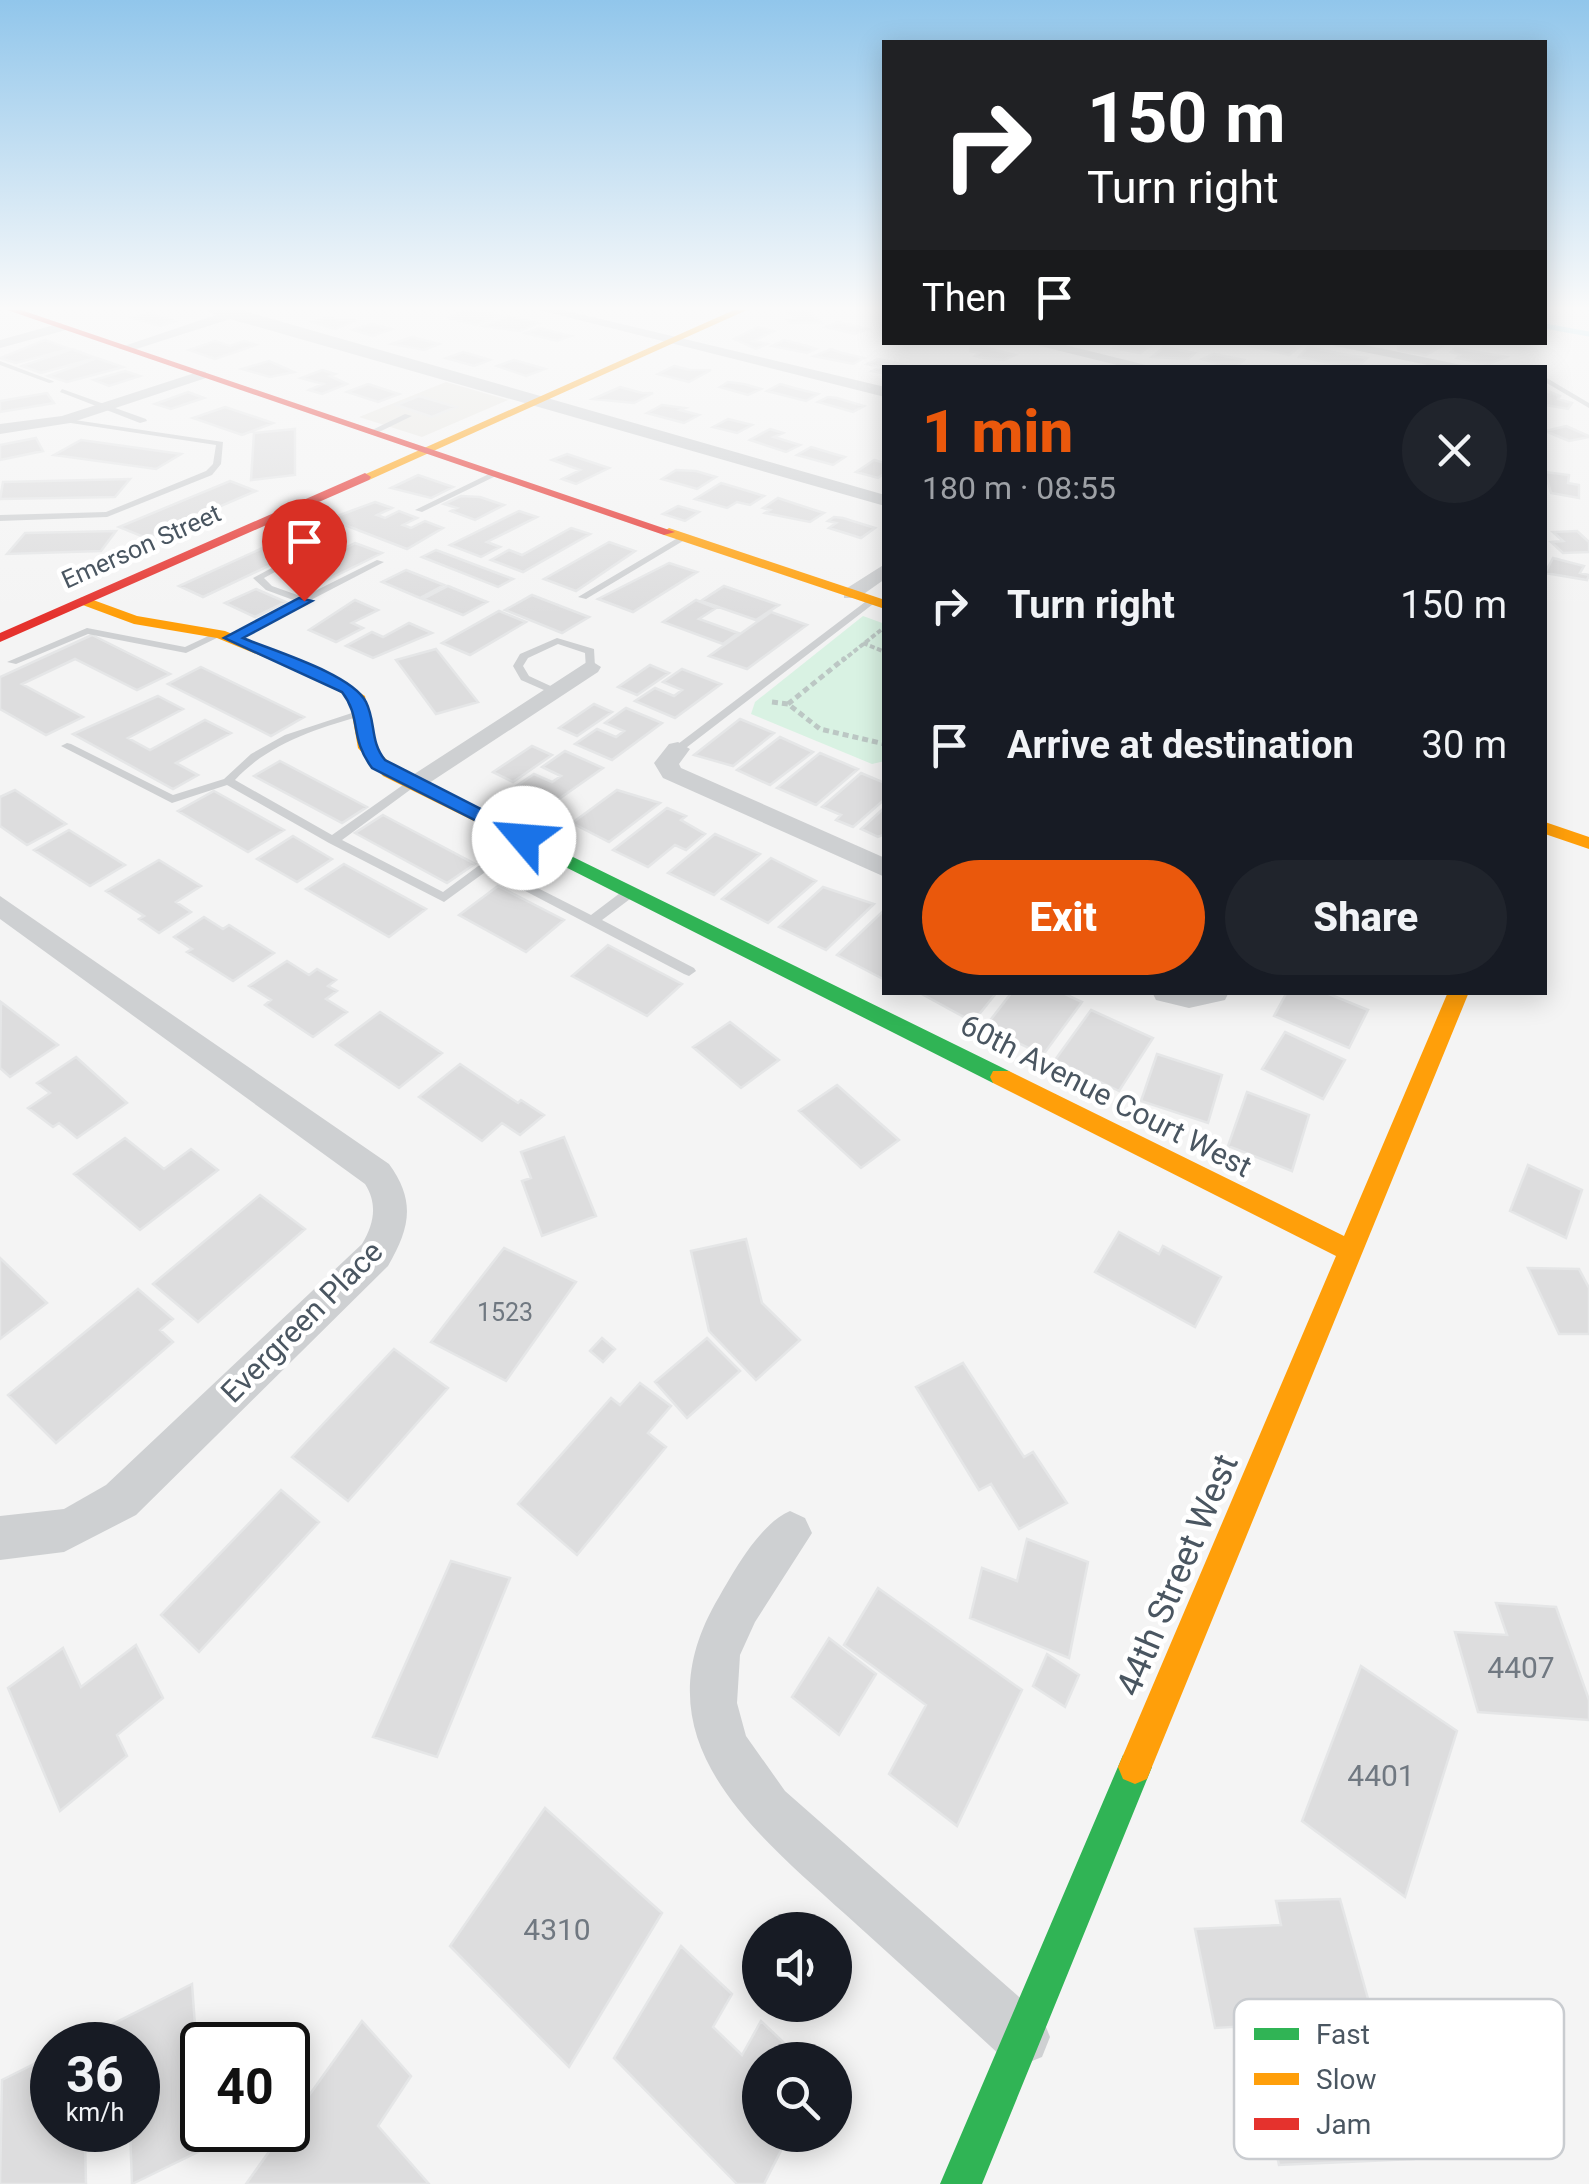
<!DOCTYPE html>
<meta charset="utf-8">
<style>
body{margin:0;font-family:Roboto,sans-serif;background:#20242c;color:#f1f3f6;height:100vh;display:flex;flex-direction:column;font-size:38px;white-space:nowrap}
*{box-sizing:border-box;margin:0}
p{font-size:32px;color:#9ea1a6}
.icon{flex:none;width:55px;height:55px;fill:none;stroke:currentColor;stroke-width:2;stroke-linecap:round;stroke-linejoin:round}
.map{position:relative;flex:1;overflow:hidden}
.details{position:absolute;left:882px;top:365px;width:665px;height:630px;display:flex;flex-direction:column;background:#171b24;border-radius:0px;box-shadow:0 5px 25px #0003}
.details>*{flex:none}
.top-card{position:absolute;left:882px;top:40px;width:665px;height:305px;border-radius:0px;box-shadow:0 5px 25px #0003;background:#202124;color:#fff;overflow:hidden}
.tools{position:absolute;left:742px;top:1912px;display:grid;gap:20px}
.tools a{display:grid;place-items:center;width:110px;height:110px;border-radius:50%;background:#171b24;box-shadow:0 5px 25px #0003;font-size:50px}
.speed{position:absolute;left:30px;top:2022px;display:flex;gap:20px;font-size:50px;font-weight:700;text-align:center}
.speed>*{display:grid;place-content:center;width:130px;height:130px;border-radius:50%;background:#171b24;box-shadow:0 5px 25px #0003;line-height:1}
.speed small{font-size:25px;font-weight:400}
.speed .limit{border:5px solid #111;border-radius:15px;background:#fff;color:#111}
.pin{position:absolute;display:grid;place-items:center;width:85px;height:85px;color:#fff;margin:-102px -42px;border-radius:50% 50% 50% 0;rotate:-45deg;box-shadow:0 0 10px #0007}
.pin .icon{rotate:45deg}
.me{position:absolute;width:110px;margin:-55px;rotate:297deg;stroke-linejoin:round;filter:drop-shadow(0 0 8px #0008)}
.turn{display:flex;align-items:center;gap:35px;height:210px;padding:0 40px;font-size:45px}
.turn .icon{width:130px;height:130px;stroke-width:2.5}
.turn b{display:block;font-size:70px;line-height:85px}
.then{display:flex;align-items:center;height:95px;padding:0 40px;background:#0003;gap:20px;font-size:38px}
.round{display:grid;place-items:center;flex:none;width:105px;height:105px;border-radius:52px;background:#20242c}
.summary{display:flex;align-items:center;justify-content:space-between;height:170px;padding:0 40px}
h1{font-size:60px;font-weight:800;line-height:75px;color:#ea580c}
.action{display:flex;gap:20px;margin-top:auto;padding:20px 40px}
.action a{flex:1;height:115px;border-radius:60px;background:#ea580c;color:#fff;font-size:40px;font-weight:800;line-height:115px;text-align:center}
.action a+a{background:#20242c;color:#f1f3f6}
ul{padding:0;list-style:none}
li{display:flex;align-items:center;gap:30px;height:140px;padding:0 40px}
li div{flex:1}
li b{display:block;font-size:38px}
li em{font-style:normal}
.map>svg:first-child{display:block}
</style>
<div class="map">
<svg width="1589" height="2184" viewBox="0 0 1589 2184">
<rect width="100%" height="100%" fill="#f4f4f4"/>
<path fill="#e8e7e3" d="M446 382 508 400 422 437 359 417Z"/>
<path fill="#d9f2e3" d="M863 616 885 624V761L872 764 751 714 755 702Z"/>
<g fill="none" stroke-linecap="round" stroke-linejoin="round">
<path stroke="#aee2f0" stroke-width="5" d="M1545 326 1589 334"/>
</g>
<path fill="#ddddde" stroke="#e5e6e7" stroke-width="2.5" d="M464 310H477L500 316 476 325 449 318Z
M786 310H806L821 322 791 323 786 319 794 318Z
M148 313 175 321 160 326 132 318Z
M508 316 538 323 520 331 483 326Z
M329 317 339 320H356L335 329 312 322Z
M838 322 851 325 868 329 855 334 826 327Z
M371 324 392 329 373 336 353 330Z
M758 327 774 331 753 341 767 344 756 349 734 339Z
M539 328 571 336 557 341 525 333Z
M412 337 439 344 424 350 392 344Z
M45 340 70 349 16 363 0 358Z
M784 340 807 346 816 349 807 353 772 346Z
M215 341 230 346 244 341 256 345 215 359 189 350Z
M1120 342H1131L1150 346 1140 353 1113 348Z
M1234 342H1284L1300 346 1289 355Z
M1398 342H1423L1442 346 1426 355 1398 350Z
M971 346 987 348 1015 355 1004 360 984 358 975 356 979 353 970 351Z
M1164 347 1195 353 1188 359 1152 357Z
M1308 347 1347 355 1367 358 1357 368 1299 357Z
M1455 348 1506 357 1489 364 1457 358 1460 355 1451 352Z
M72 349 96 358 41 373 22 366Z
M831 349 842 353 864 358 853 364 814 356Z
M463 352 490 360 474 366 446 358Z
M1214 354 1244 360 1235 368H1214L1219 364 1202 359Z
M97 358 123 367 67 382 48 376Z
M878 359 893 362 906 366 885 368V374L872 371 880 367 867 364Z
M514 360 545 369 526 376 497 366Z
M269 361 294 372 270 377 242 369Z
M674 366 690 370H711L689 382 658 374Z
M322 370 335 374 330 376 347 384 322 394 309 390 323 384 301 378Z
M125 371 140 376 109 386 94 380Z
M728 382 744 384 761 389 748 395 720 387Z
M368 384 399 394 378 402 347 392Z
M780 384 798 389 818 394 806 401 767 391Z
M620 387 642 393H653L634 403 593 399Z
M1545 390 1560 396 1558 399 1572 403 1568 409 1545 405Z
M188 392 204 398 171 409 155 404Z
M47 393 54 403 0 412V401Z
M419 396 456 407 432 417 396 405Z
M828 397 837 398 864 406 853 412 818 402Z
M662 405 685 408 680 410 699 415 684 423 647 413Z
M225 407 273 423 242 435 193 418Z
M728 419 752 425 737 433 713 427Z
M1566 426 1589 436V437L1569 441 1545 431Z
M295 429V475L251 480 254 433Z
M770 429 783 433 774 437 800 445 786 452 750 440Z
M36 438 43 451 0 460V445Z
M81 440 181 454 156 469 54 455Z
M811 447 831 453 845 457 833 465 797 455Z
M567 454 609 468 576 484 562 479 580 470 552 460Z
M874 460 885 463V473L878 478 856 472Z
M676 470 696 471 716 477 697 489 662 479Z
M1545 472 1569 475 1568 483 1579 485V498L1551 493Z
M418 475 453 487 431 498 391 488Z
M130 479 115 497 0 499 3 482Z
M230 481 256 491 146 538 119 527Z
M721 483 748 491 764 496 750 505 737 502 727 508 695 499Z
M461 496 480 497 504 505 475 520 451 511 457 508 444 504Z
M778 498 799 505 824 513 810 522 765 513 770 510 763 508Z
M375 502 392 508 377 515 385 518 399 511 417 518 403 525 411 528 425 521 443 528 407 549 329 519Z
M678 506 699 512 685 521 663 514Z
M519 511 537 517 487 542 500 547 481 557 450 545Z
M834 517 843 518 875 528 861 538 829 528 836 523 828 521Z
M571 528 590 534 523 572 491 560 509 550 522 555Z
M116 531 101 551 7 554 25 533Z
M1577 531 1589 542V552L1563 553 1551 542 1563 541 1553 532Z
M289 536 313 545 203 597 179 586Z
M609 542 635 551 576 591 544 579Z
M355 543 382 553 309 589 282 578Z
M436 550 513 579 498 587 422 557Z
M1553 558 1584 566 1580 573 1589 575 1587 580 1545 573Z
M669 563 697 572 633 612 598 599Z
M406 570 444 585 420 598 382 582Z
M448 586 487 602 463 615 423 599Z
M724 586 779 605 756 620 701 601Z
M256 589 286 602 255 617 225 603Z
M532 595 589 617 562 633 505 610Z
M355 600 378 610 352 623 363 628 336 642 309 630Z
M696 600 716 608 699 619 738 633 723 644 663 622Z
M499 611 526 622 470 655 442 643Z
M771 612 807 625 747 669 709 656Z
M409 623 432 633 373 658 346 646 372 632 383 637Z
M92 635 170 674 137 690 75 659 22 684 83 717 46 735 0 709V677Z
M436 649 478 702 436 714 396 660Z
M650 665 669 673 637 695 618 687Z
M201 667 304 717 271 736 168 684Z
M682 669 721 684 675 718 635 701 655 688 674 696 682 690 663 682Z
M158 696 183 709 128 738 150 750 205 720 231 733 176 763 198 775 173 789 73 734Z
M594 704 612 712 577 736 559 728Z
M626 708 662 723 612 760 575 744 597 729 616 737 624 731 605 723Z
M740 719 774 733 733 766 694 755Z
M780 737 813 752 770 785 737 770Z
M532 746 552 755 513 782 493 772Z
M565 751 603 768 546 808 509 791 534 774 552 782 561 776 542 767Z
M820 753 858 769 816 805 777 788Z
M280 761 367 807 342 823 254 776Z
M861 773 885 783V799L853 827 836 820 841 815 822 807Z
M15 790 66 824 27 845 0 826V797Z
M617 790 660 803 609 842 572 823Z
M214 791 284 830 248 852 178 811Z
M885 807V834L878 837 861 829Z
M667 808 686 816 681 820 705 834 686 850 675 845 648 867 613 850Z
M383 815 475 864 447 883 355 833Z
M69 830 125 865 90 886 34 850Z
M715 834 760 854 714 895 668 873Z
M293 836 332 859 297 882 257 859Z
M771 858 816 881 768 923 722 899Z
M159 860 201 886 176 902 191 912 159 933 139 919 144 916 106 891Z
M344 864 426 909 389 937 306 889Z
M498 886 564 920 526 952 459 915Z
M823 887 874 904 826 950 779 927Z
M882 912 885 914V980L837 955Z
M204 917 223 929 229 925 274 953 233 981 187 952 192 949 174 937Z
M608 945 682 984 647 1016 572 976Z
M287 961 309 975 317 969 336 980 328 986 337 991 326 999 347 1012 313 1037 265 1005 271 1000 249 986Z
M918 992H997L973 1022Z
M1012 992H1061L1082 1002 1043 1055 985 1027Z
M1287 992H1324L1368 1010 1349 1048 1274 1016Z
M1 1002 58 1045 10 1077 0 1068Z
M1091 1010 1153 1038 1119 1091 1055 1060Z
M380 1012 442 1053 399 1088 336 1045Z
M730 1022 779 1060 741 1088 693 1047Z
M1285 1032 1345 1060 1323 1099 1262 1069Z
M1157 1054 1222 1075 1208 1123 1141 1101Z
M76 1057 127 1103 77 1138 59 1123 53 1127 28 1108 50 1093 37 1083Z
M460 1064 518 1103 521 1100 544 1115 520 1135 502 1123 482 1141 419 1097Z
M837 1085 899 1140 861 1168 799 1111Z
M1247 1092 1309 1115 1292 1171 1228 1146Z
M564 1137 596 1216 542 1236 522 1181 531 1178 521 1152Z
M125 1138 164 1169 191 1149 218 1170 140 1230 74 1174Z
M1528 1165 1582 1190 1566 1238 1510 1211Z
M260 1195 305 1229 198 1322 153 1284Z
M1119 1232 1159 1254 1163 1246 1221 1277 1195 1327 1095 1272Z
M746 1239 762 1303 800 1340 756 1380 709 1331 691 1251Z
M504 1248 576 1282 506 1381 431 1342Z
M0 1258 47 1303 0 1339Z
M1528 1268 1579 1269 1589 1288V1334H1559Z
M138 1289 173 1319 160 1330 173 1342 56 1443 8 1395Z
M602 1338 615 1349 603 1362 590 1351Z
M707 1338 740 1371 687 1418 655 1382Z
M394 1349 448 1388 348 1501 292 1457Z
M963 1363 1024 1457 1033 1452 1067 1503 1019 1529 991 1484 979 1490 916 1387Z
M640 1383 671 1406 648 1433 666 1447 577 1555 518 1504 611 1398 620 1405Z
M281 1490 319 1522 199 1652 161 1615Z
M1027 1539 1088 1562 1069 1658 970 1618 982 1568 1017 1581Z
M451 1561 510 1578 437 1757 373 1737Z
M878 1588 1022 1690 957 1826 889 1774 926 1705 844 1645Z
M1496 1603 1556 1607 1589 1700V1720L1478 1712 1455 1632 1507 1635Z
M829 1638 876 1674 839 1735 792 1697Z
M136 1645 163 1698 117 1735 127 1756 60 1811 8 1688 63 1648 81 1687Z
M1047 1654 1079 1675 1065 1707 1033 1686Z
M1361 1666 1457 1731 1405 1897 1302 1821Z
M545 1808 662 1913 569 2067 450 1946Z
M1340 1899 1413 2159 1279 2165 1248 2026 1215 2028 1195 1929 1281 1925 1276 1901Z
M681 1946 732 1994 713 2027 742 2055 761 2021 802 2060H760V2135H789L764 2184H737L614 2058Z
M192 1984 204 2149 132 2184 130 2130H138V2045H71Z
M362 2021 411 2076 378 2126 429 2184H246Z
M52 2055V2130H101L85 2138 86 2184H0L2 2080Z"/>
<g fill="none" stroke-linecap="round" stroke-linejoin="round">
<path stroke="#bcc7c4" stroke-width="4" stroke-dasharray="5 2.5" stroke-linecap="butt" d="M863 643 885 652
M842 661 881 630"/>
<path stroke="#bcc7c4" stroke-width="5" stroke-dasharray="6 4" stroke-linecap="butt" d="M772 702 788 704 820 729 885 744
M788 704 845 658"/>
<path fill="#ced0d2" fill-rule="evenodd" d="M0 361 53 381 54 382 49 383 0 365Z
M1545 377 1589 403V408L1545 382Z
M62 389 146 419 147 421 140 423 60 392Z
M405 414 412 416 375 434 368 432Z
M61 418 223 442 221 464 212 475 107 517 0 521V515L106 512 206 471 213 464 216 445 64 422Z
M493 472 500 474 422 512 415 510Z
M307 532 323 537 324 545 264 578 272 586 303 597 377 560 384 562 234 640H228V636L296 601 266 590 253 578 316 544V540L303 535Z
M681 536 688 538 586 599 578 597Z
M869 599 877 601 682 751H674V747Z
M87 628 185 647 217 632 225 634 186 653 88 634 16 664 7 662Z
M557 638 594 649 595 667 586 669 585 653 558 644 528 658 523 666 529 676 557 689V693L553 694 521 680 513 666 520 654Z
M361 710 366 713 365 715C318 728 269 743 235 780L332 835 410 780H418V784L342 840 443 892 520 835H528V841L444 902 329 843 227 785 172 803 61 746 67 743 71 744 173 795 224 779 251 754 285 735Z
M514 876 591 915 624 890H634V896L602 920 694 968 696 971 689 976 684 974 510 883V877Z"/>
<path fill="#ced0d2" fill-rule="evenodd" d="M206 310H241L885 495V506L230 319 130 351 118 348 216 315Z
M539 310H563L885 387V397Z
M61 323 66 330 0 348V340Z
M1024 342H1053L1158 368H1129Z
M1316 342H1350L1476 368H1442Z
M201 371 206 372V378L70 423 0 434V424L62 416Z
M885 564V579L858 598H844V590Z
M590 660 601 667 598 672 423 787H405L402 782Z
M678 742 690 749 679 764 681 768 885 858V877L663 778 654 763 669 744Z
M0 896 389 1164C416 1201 410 1228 388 1266L136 1515 64 1552 0 1560V1516L64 1509 106 1485 362 1244C374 1224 378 1204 365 1184L0 919Z
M1152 992H1229L1225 1000 1189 1008 1156 1000Z
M790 1511 805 1518 812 1533 755 1622 740 1655 737 1703 746 1736 785 1791 1042 2017 1050 2037 1042 2057 1022 2065 1002 2057C950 2009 897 1961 845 1914 750 1828 635 1737 719 1597 735 1569 760 1524 790 1511Z"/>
<path fill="#30b455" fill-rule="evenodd" d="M516 829 1009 1071 1012 1077 1009 1083H993L510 839V831Z
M1135 1750 1147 1755 1152 1767 982 2184H940L1123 1755Z"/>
<path fill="#ff9f0a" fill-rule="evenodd" d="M734 310H747L369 480 359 477Z
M669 528 885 600V609L664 535 663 532Z
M85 597 137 616 225 631 330 674 365 696 374 747 395 768 525 835 516 841 510 839 383 776 358 748 349 698 320 680 217 638 134 624 80 604V598Z
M1545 822 1589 837V849L1545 834Z
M1448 992H1469L1147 1779 1135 1784 1123 1779 1118 1767 1336 1256 993 1083 990 1077 993 1071H1009L1344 1236Z"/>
<path fill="#e5322d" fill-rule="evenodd" d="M7 310H21L675 532 664 535Z
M365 473 371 477 369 480 0 642V633Z"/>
</g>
<linearGradient id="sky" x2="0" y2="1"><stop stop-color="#91c6eb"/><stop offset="0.5" stop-color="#fafafa"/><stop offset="1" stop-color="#fafafa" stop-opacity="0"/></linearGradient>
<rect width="1589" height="616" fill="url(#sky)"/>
<path fill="#1a73e8" stroke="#114b97" stroke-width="2.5" d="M299 598 312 601 243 638C274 651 352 674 366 702 376 722 370 742 385 760L530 834V842H518L372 768C349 737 362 718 342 692L224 638Z"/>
<g text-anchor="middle" stroke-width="9" stroke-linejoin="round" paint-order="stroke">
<g font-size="25" fill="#4a5661" stroke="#fff">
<text transform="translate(141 546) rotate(-24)" y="9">Emerson Street</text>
</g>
<g font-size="25" fill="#707881">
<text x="505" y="1321">1523</text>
</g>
<g font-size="30" fill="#4a5661" stroke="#fff">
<text transform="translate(1106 1096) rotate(27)" y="10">60th Avenue Court West</text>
<text transform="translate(302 1322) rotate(-45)" y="10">Evergreen Place</text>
</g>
<g font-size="30" fill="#707881">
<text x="1521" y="1678">4407</text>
<text x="1381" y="1786">4401</text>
<text x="557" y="1940">4310</text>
</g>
<g font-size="35" fill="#4a5661" stroke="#fff">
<text transform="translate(1177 1575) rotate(-67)" y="12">44th Street West</text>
</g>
</g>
<rect x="1234" y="1999" width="330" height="160" rx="15" fill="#fff" stroke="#c9ccd0" stroke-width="2.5"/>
<rect x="1254" y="2028" width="45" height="12" fill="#30b455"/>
<rect x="1254" y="2073" width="45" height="12" fill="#ff9f0a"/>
<rect x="1254" y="2118" width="45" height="12" fill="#e5322d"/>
<g font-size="28" fill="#4a5661">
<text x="1316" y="2044">Fast</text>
<text x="1316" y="2089">Slow</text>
<text x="1316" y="2134">Jam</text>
</g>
</svg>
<div class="tools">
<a><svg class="icon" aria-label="sound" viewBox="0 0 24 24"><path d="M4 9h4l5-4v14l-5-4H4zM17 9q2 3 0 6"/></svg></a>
<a><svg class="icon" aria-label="search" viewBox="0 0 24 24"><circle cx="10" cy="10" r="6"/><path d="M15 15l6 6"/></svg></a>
</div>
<div class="speed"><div>36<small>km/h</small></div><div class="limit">40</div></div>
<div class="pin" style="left:304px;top:601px;background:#d93025"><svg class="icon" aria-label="arrive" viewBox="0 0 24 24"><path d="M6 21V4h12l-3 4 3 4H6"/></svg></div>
<svg class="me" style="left:524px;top:838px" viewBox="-20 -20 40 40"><circle r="19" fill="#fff"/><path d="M0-13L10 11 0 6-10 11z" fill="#1a73e8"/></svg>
<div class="top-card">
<div class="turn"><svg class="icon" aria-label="right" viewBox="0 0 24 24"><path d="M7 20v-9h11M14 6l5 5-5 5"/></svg><div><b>150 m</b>Turn right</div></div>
<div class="then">Then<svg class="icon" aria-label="arrive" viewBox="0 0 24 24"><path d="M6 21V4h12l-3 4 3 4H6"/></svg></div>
</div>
<section class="details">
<div class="summary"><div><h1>1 min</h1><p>180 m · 08:55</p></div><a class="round"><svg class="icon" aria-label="close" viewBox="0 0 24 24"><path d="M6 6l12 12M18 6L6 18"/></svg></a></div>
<ul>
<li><svg class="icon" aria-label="right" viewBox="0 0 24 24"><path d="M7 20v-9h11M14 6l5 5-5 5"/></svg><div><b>Turn right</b></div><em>150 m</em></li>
<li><svg class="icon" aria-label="arrive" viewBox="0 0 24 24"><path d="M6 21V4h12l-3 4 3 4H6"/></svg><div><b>Arrive at destination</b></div><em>30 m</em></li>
</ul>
<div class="action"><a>Exit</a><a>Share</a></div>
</section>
</div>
